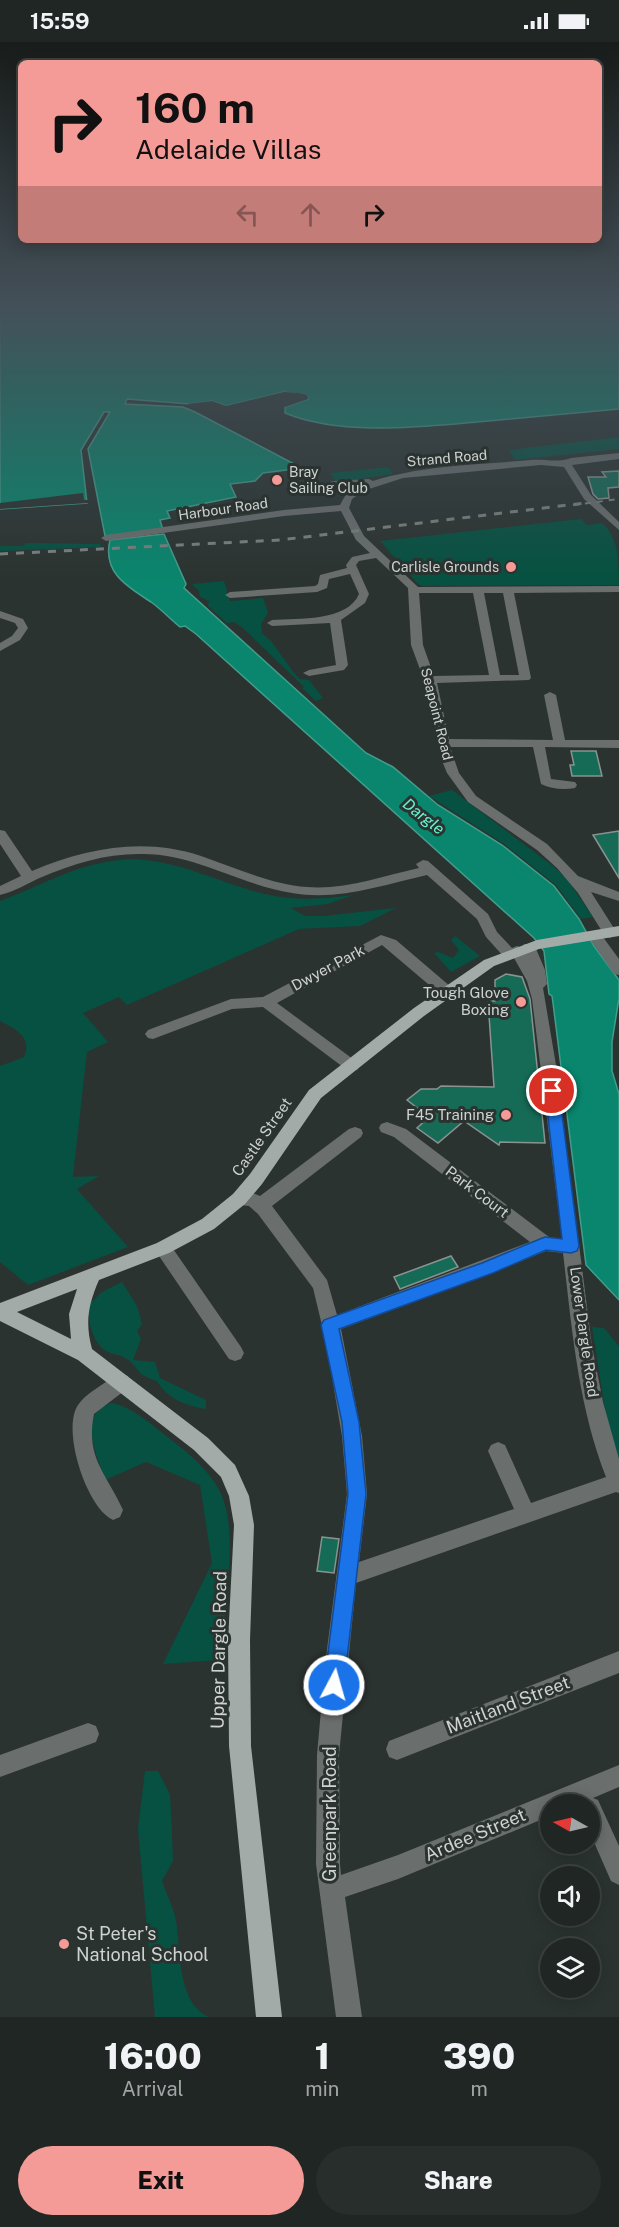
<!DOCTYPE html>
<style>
body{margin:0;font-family:"Public Sans",sans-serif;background:#282e2c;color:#f1f3f6;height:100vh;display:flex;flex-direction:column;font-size:22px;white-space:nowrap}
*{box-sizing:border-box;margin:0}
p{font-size:20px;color:#a2a5a6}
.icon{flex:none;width:33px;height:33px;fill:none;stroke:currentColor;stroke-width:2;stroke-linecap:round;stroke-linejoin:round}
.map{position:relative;height:1975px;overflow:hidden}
.drawer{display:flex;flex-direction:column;background:#202624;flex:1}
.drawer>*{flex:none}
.hud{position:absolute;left:18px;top:18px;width:584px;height:183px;border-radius:9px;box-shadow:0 3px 15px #0003,0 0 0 2px #3d4341;background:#f59b97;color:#111;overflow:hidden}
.needle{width:39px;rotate:278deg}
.tools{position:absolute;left:540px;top:1752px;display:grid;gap:12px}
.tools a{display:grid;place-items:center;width:60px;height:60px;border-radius:50%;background:#202624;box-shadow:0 3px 15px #0003,0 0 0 2px #3d4341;font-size:30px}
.pin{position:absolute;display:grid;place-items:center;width:51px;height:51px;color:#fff;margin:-26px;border:3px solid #fff;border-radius:50%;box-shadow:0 2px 6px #0007}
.me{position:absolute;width:66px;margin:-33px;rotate:6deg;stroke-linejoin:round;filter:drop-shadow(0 0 4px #0008)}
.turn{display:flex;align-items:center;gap:21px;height:126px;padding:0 18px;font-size:27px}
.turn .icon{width:78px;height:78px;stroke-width:2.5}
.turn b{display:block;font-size:42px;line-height:51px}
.lanes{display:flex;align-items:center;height:57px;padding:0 18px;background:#0003;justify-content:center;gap:30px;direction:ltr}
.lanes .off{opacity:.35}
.eta{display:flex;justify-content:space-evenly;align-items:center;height:102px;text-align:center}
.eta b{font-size:36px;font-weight:800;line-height:42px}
.cta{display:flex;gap:12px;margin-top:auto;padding:12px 18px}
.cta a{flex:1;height:69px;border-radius:36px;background:#f59b97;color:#111;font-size:24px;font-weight:800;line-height:69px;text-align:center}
.cta a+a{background:#282e2c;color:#f1f3f6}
.status{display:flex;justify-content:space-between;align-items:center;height:42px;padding:0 30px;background:#202624;direction:ltr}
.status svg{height:16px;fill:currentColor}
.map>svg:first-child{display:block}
</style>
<div class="status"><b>15:59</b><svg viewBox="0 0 49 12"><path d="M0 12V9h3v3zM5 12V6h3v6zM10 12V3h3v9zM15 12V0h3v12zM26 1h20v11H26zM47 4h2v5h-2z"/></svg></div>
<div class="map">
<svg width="619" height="1975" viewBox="0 0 619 1975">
<rect width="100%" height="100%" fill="#2b3330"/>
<path fill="#065141" d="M619 395V407L515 418 509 408Z
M389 425 393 432 339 440 334 438 330 431Z
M581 477 587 483 602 481C619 495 619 521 619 543L422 544 417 541 380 499Z
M26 501 101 502 100 505 0 509V504H23Z
M224 539 230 559 263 556 268 571 261 582 262 591 271 599 294 631 300 637 309 638 323 656 316 659 302 646 304 645 243 586 234 580 227 581 208 564 209 559 200 555 199 549 192 542Z
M452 748 553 824 567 837 593 875 581 877 556 843 504 802 429 754Z
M131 817C184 819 215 840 265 852 294 859 323 857 353 853L328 862 291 866 305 874H323L396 866 360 884 299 887 127 963 119 955 83 971 108 1000 87 1010 73 1135 99 1134 77 1147 128 1205 28 1243 0 1220V1024L24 1015C33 995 15 987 0 979V859C48 841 78 820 131 817Z
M455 894 480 914 451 930 434 911 438 910 453 916 459 908 451 898Z
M122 1240 137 1264 142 1282 137 1289 141 1297 133 1318 155 1320 160 1336 206 1358V1367C187 1364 167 1357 157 1339 135 1332 142 1329 127 1317 121 1313 117 1313 110 1311 93 1305 86 1277 90 1261L102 1250Z
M592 1285 604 1286 619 1304V1418L606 1374Z
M112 1361C132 1365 151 1382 166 1394 186 1409 209 1427 220 1450 240 1488 224 1574 220 1618L163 1622 212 1521 200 1443 146 1420 105 1438C97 1413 76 1371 112 1361Z
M145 1729H158L170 1753 172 1791 173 1819 162 1839C166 1851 172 1862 175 1874 182 1904 175 1960 209 1975H155L138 1787Z"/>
<path fill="#09866d" stroke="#449d8b" stroke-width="1.5" d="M0 263H619V367C572 371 524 376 477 380 418 385 341 394 285 371V365L308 357 306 353 284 350 226 364 212 359 190 362 127 357 125 362 183 365 195 370 302 426 263 431 255 439 230 442 236 455 167 469 170 476 160 478 163 488 105 494 88 407 110 370H104L81 408 87 461 0 467Z
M164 492 186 542 184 546 366 711 393 725 438 763 502 803 554 844 579 877 594 904 619 938V956L612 1000V1029L619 1052V1258L586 1223 553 961 552 954 549 952 544 909 534 896 196 592 185 584 180 585C170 577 161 567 151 560 128 545 102 531 110 498Z"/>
<path fill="#2b3330" d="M284 350 299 351 307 353 308 357 282 366 283 363 303 355 284 353 226 367 211 362 193 365 187 362 212 359 226 364Z
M83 451 84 458H88V461L0 467V461Z"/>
<path fill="#166b57" stroke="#8a9390" stroke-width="1.5" d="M619 429V445L608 446 609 456 598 457 593 452 588 435H606L602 430Z
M571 709H596L602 734H572L570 723H574Z
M619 789V836L593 793Z
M506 932 522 935 530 957 545 1101 500 1100 499 1103 464 1079 438 1101 417 1086 429 1075 407 1058 421 1047H437L441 1044 494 1045 488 959H495V938Z
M451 1214 458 1225 400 1247 394 1235Z
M322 1495 339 1497 334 1531 317 1529Z"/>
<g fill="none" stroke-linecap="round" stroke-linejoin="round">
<path fill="#6a6e6d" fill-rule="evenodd" d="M619 411V417L572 423 591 453 619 480V488L584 457 564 425 541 423 403 436 363 449 352 457 349 466 364 494 418 545 619 544V550L514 551 531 636 529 638 437 641 449 697 553 698 544 653 550 650 556 653 565 698H619V706L545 705 551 737 575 740 577 743 575 746C564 748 551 747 541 742L533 705H450L459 731 476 754 547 802 578 834 619 850V859L591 850 617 891 610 896 605 894 578 851 557 826 537 808 468 760 447 731 440 714 424 638 411 603 408 546 376 516 359 519 356 523 369 552 365 561 341 578 348 623 344 628 309 634 303 631 309 628 336 623 330 581 272 584 267 581 272 578C298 576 347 580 359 552L350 532 329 537 327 546 317 550 230 556 225 553 230 550 315 544 318 542 320 533 347 526 346 523 352 515 370 511 356 498 341 469 284 474 106 499 101 496 106 493 284 468 340 463 345 454 362 443 330 444V440L333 439 369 437 373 439C423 423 478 423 530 418 545 417 559 421 571 416ZM419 551H473L489 633 434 634 423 603ZM484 551H503L519 633H500Z
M0 569 23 577 28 586 20 598 0 609V601L12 594 18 586 15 581 0 576Z
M0 788 5 789 32 829C87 806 143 795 201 814 236 826 270 842 307 845 345 848 383 834 419 826L416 822 423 818 428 819 488 872 497 890 512 906 517 904 522 906 524 902H534L545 928 547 942 543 946 556 1023 592 1304 603 1360 619 1417V1451L616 1450 356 1541 339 1713 340 1822 341 1833 398 1813 619 1723V1745L593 1756 598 1758 619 1804V1843L611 1839 590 1791V1762H550V1774L398 1837 345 1855 362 1975H336L316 1822 317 1713 325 1623 347 1452 342 1394 326 1300 313 1246 258 1172 249 1164 233 1162 231 1157 233 1152 253 1151 260 1154 349 1087 355 1085 361 1087 363 1091 361 1095 272 1164 327 1238 337 1273 530 1200 394 1095 381 1090 379 1086 381 1082 387 1080 406 1087 549 1195 562 1197 532 957 527 939 514 916 504 915 486 895 477 877 427 833C383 843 338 859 292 851 240 843 192 810 139 812 104 812 73 822 42 835 28 841 14 850 0 853V844L21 834 0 802ZM546 1209 563 1211C572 1287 578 1363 606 1435L531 1461 505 1403 498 1400 491 1403 488 1409 514 1467 359 1520 367 1452 362 1394 341 1287 493 1231Z
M595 889 600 891 619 917V933L614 932 588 894Z
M381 893 396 898 451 945 453 949 451 953H441L382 903 277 961 357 1020 360 1024 357 1028H347L263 965 232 967 153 997 148 996 145 992 148 988 231 957 263 955Z
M163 1199 169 1201 241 1305 244 1311 241 1317 235 1319 229 1317 157 1211 154 1206 157 1201Z
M121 1332 128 1334 130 1340 128 1346 94 1372C85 1416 107 1432 123 1468L120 1475 113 1478C87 1467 61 1388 78 1363 85 1352 103 1343 114 1334Z
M619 1609V1631L397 1718 389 1715 386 1707 389 1699Z
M88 1681 96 1684 99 1692 96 1700 0 1735V1713Z"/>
<path fill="#a3aba8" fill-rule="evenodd" d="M619 884V894L539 907 494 924 424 974 321 1056 262 1142 245 1162 214 1187 169 1211 99 1238C88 1263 85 1281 92 1307L208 1396 235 1423 249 1454 254 1483 250 1598 251 1704 282 1975H256L229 1704 228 1598 234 1483 229 1454 221 1435 194 1408 114 1346 78 1318 0 1279V1261L157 1201 202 1177 233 1152 250 1132 309 1048 414 966 484 918 537 898ZM77 1247 69 1272 71 1297 17 1270Z"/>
<path stroke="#7b817f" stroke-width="2" stroke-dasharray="6 6" stroke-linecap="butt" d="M573 463 619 457"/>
<path stroke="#7b817f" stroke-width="3" stroke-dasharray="8 8" stroke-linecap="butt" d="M0 512 280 498 585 461"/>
</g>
<linearGradient id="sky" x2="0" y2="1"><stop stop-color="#181c1a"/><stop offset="0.49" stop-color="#445059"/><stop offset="1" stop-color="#445059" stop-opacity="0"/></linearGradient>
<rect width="619" height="539" fill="url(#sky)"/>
<path fill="#1a73e8" stroke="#114b97" stroke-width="1.5" d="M552 1043 559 1049 579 1204 577 1209 571 1211 546 1208 493 1231 339 1287 359 1380 366 1452 344 1643 341 1650 334 1653 327 1650 324 1643 348 1452 342 1380 321 1283 324 1278 482 1221 540 1197 545 1195 562 1197 545 1049Z"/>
<g fill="#f59b97" stroke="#2b3330" stroke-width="2">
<circle cx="277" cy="438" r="6"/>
<circle cx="511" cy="525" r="6"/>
<circle cx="521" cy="960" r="6"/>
<circle cx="506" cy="1073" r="6"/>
<circle cx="64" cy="1902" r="6"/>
</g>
<g text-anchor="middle" stroke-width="6" stroke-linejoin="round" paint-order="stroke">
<g font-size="14" fill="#ced2d1" stroke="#2b3330">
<text transform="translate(447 416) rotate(-5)" y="5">Strand Road</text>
<text transform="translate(223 467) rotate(-8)" y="5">Harbour Road</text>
<text transform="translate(437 672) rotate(76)" y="5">Seapoint Road</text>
</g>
<g font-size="14" fill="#ced2d1" stroke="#2b3330" text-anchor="start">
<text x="289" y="435">Bray<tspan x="289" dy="16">Sailing Club</tspan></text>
<text x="499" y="530" text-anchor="end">Carlisle Grounds</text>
</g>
<g font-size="15" fill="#ced2d1" stroke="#2b3330">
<text transform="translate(328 926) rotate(-28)" y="5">Dwyer Park</text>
<text transform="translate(262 1095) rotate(-55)" y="5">Castle Street</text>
<text transform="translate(477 1150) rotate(37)" y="5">Park Court</text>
<text transform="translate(584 1290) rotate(82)" y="5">Lower Dargle Road</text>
</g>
<g font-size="15" fill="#ced2d1" stroke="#2b3330" text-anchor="end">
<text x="509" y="956">Tough Glove<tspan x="509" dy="17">Boxing</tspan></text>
<text x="494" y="1078">F45 Training</text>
</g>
<g font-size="16" font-style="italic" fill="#66f4ce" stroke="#2b3330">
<text transform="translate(424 774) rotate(38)" y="6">Dargle</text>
</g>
<g font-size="18" fill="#ced2d1" stroke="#2b3330">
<text transform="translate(219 1608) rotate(-89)" y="6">Upper Dargle Road</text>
<text transform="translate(508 1663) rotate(-21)" y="6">Maitland Street</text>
<text transform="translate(330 1772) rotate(-90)" y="6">Greenpark Road</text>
<text transform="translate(475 1793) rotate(-23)" y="6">Ardee Street</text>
</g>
<g font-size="18" fill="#ced2d1" stroke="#2b3330" text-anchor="start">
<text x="76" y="1898">St Peter's<tspan x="76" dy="21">National School</tspan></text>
</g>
</g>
</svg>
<div class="tools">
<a><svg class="needle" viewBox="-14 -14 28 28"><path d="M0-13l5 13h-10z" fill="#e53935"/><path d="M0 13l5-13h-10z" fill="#a2a5a6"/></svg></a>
<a><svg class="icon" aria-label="sound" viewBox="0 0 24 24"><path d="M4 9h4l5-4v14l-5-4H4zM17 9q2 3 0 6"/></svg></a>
<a><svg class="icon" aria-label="layers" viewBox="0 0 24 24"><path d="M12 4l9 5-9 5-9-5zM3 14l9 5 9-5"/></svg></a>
</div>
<div class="pin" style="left:552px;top:1049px;background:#d93025"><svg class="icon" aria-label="arrive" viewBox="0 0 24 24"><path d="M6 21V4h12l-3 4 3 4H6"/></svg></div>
<svg class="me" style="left:334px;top:1643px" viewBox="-20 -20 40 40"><circle r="17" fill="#1a73e8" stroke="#fff" stroke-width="3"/><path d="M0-11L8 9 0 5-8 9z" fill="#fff"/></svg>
<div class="hud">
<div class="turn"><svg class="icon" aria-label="right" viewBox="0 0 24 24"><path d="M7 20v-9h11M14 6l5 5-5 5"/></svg><div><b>160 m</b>Adelaide Villas</div></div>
<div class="lanes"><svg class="icon off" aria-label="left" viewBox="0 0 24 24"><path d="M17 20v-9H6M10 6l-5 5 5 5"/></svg><svg class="icon off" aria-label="ahead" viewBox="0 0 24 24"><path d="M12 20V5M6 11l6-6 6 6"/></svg><svg class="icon" aria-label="right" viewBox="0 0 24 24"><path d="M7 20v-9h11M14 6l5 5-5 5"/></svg></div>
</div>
</div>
<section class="drawer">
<div class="eta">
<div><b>16:00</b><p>Arrival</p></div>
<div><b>1</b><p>min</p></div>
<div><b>390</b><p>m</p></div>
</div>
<div class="cta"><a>Exit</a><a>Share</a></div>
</section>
